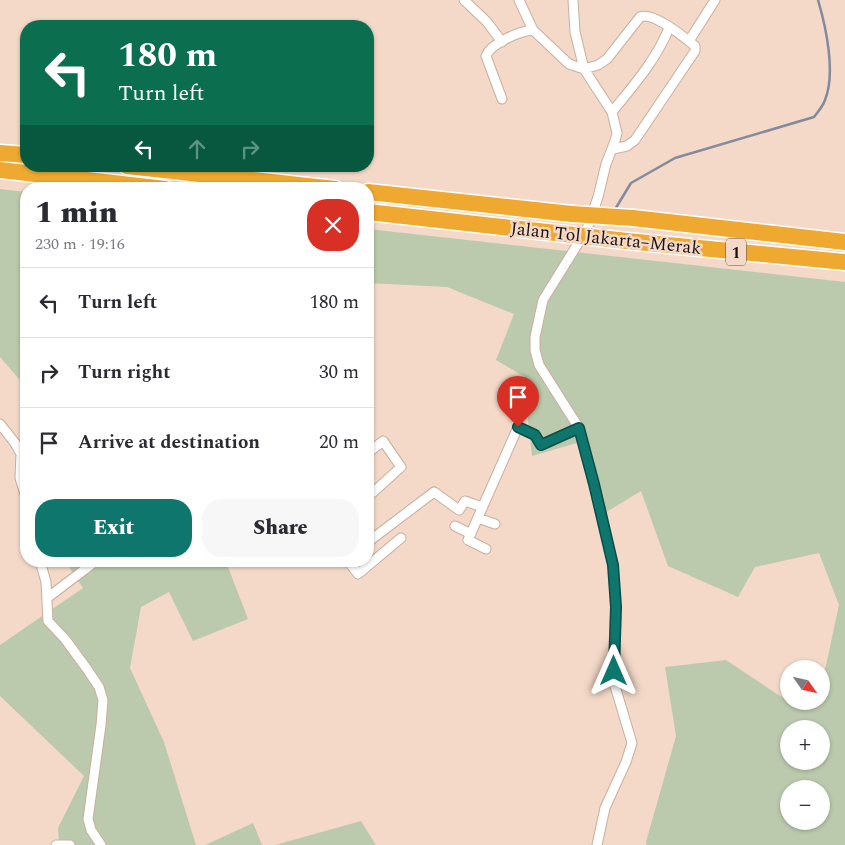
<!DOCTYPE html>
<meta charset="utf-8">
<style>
body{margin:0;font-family:Spectral,serif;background:#f7f7f7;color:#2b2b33;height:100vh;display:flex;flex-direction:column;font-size:19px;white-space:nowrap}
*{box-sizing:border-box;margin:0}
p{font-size:16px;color:#7c7c81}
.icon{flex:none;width:28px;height:28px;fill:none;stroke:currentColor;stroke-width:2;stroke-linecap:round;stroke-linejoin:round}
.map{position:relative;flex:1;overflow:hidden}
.side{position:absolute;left:20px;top:182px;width:354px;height:385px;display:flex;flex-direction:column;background:#fff;border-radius:20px;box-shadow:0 1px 4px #0004}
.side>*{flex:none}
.banner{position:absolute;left:20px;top:20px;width:354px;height:152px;border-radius:20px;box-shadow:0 1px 4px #0004;background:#0b6e4f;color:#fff;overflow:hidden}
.needle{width:32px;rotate:124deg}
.tools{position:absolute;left:780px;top:660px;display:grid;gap:10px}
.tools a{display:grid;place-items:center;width:50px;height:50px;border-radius:50%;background:#fff;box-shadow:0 1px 4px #0004;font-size:25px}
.pin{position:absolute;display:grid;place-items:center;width:42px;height:42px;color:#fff;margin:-51px -21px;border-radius:50% 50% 50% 0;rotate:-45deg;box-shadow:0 0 5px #0007}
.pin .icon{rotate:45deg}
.me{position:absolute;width:55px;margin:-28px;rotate:0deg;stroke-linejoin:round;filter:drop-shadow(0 0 4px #0008)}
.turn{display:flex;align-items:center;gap:18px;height:105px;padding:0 15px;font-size:22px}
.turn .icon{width:65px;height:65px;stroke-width:2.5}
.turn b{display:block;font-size:35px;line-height:42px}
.lanes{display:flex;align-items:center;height:48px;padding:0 15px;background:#0003;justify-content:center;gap:25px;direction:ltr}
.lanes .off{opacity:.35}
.round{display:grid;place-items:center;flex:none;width:52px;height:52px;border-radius:20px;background:#f7f7f7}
.headline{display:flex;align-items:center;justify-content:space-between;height:85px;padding:0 15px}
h1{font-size:30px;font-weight:800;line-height:38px}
.action{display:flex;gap:10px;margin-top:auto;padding:10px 15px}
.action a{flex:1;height:58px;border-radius:20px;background:#0f766e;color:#fff;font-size:20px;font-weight:800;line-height:58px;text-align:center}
.action a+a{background:#f7f7f7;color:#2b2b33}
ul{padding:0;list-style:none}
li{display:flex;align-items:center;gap:15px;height:70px;padding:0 15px;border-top:1px solid #e1e1e2}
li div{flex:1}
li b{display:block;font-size:19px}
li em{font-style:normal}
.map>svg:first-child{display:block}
</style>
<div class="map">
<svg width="845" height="845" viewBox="0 0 845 845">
<rect width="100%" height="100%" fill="#f4d9c8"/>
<path fill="#bbcaad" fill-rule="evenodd" d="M0 189 26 192V387L0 357Z
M368 229 845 282V845H647L646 842 676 736 665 667 726 660 783 698 789 694V701H821V673L825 670 839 605 819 553 755 567 738 597 668 566 641 491 603 514 587 440 532 456 527 411 530 380 496 360 514 314 447 287 368 283ZM789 729H821V761H789ZM789 789H821V821H789Z
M65 561H224L228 567 248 619 193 641 169 592 141 607 130 668 164 742 196 845H59L58 828 84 776 0 696V645L83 588Z
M361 821 376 845H275Z
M253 823 262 845H205Z"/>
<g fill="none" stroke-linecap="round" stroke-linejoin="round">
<path stroke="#838a9d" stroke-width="2.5" d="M614 211 631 183 675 158 814 117C818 112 823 106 825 100 836 73 826 27 818 0"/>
<g stroke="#c9ae9e" stroke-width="11">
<path id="street" d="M464 0 487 22 502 42
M519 0 533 30
M573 0 575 32 584 69 612 112 617 133 615 141 606 164 598 197 587 229 543 300 535 337V350L539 365 579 428 594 484 613 565 616 607 613 664 615 686 632 743 626 762 605 808 597 845
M689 41 715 0
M502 99 486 56C491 43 520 31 533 30L569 64 584 69 598 65 607 59 640 17C653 11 685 38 695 46V51L635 140 627 146 613 149
M612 112C634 85 656 60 669 28
M0 424 15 443 21 454 20 478 26 497
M368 453 383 441 401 467 368 497
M478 518 495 524
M455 526 471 534
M368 542 434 492 459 510 465 501 482 507
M486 549 468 540 518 427 535 435 541 445 579 428
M40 561 46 582 48 621 65 639 87 669 99 687 103 700 101 725 88 819 91 830 101 845
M348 561 358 574 401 538
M47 598 96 561
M56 845H70"/>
</g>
<g stroke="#fff" stroke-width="19">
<path id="highway" d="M0 153 26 155
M127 166 335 189
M0 170 165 189
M368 192 572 214
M368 212 565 234
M633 218 845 242
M627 241 845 262"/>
</g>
<use href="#street" stroke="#fff" stroke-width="9"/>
<use href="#highway" stroke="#f0a930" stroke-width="16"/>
<g stroke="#fff" stroke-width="19" stroke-linecap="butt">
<path id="highway-bridge" d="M572 214 633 218
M565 234 627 241"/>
</g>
<use href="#highway-bridge" stroke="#f0a930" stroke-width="16"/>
</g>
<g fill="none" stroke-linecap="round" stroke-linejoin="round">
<g stroke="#0a4d48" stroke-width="12">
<path id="route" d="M518 427 535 435 541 445 579 428 594 484 613 565 616 607 614 671"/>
</g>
<use href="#route" stroke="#0f766e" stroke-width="9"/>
</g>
<g text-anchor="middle" stroke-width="5" stroke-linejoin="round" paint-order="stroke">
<rect fill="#f4d9c8" stroke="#5c4e44" stroke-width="1" x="726" y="238.5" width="20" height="27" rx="4"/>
<g font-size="16" font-weight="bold" fill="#1b120c">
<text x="736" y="258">1</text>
</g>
<g font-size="18" fill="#1b120c" stroke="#f4d9c8">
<text transform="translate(606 238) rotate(6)" y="6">Jalan Tol Jakarta–Merak</text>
</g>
</g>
</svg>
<div class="tools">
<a><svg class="needle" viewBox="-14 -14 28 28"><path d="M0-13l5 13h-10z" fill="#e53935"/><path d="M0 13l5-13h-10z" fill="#7c7c81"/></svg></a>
<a>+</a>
<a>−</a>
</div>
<div class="pin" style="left:518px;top:427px;background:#d93025"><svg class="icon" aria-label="arrive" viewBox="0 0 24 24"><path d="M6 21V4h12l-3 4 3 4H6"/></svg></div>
<svg class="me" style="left:614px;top:671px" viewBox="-20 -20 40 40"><path d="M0-17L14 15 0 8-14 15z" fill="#0f766e" stroke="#fff" stroke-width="4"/></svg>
<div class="banner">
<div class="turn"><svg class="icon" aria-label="left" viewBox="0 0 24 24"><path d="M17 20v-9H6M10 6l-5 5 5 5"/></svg><div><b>180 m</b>Turn left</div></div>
<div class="lanes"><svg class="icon" aria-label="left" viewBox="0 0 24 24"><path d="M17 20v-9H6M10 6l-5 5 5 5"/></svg><svg class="icon off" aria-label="ahead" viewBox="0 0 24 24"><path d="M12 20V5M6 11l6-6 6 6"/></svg><svg class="icon off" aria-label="right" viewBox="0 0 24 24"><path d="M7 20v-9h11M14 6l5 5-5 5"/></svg></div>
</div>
<section class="side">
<div class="headline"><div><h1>1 min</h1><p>230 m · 19:16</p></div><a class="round" style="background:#d93025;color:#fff"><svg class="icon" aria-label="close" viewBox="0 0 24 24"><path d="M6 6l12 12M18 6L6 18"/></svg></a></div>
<ul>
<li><svg class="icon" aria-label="left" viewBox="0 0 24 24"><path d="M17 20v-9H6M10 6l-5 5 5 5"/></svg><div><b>Turn left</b></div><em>180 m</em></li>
<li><svg class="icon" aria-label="right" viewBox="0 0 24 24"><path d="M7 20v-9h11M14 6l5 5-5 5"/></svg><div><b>Turn right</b></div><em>30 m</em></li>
<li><svg class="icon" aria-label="arrive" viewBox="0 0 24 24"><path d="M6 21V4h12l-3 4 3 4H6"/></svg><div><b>Arrive at destination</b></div><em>20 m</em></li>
</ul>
<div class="action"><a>Exit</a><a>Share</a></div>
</section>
</div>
